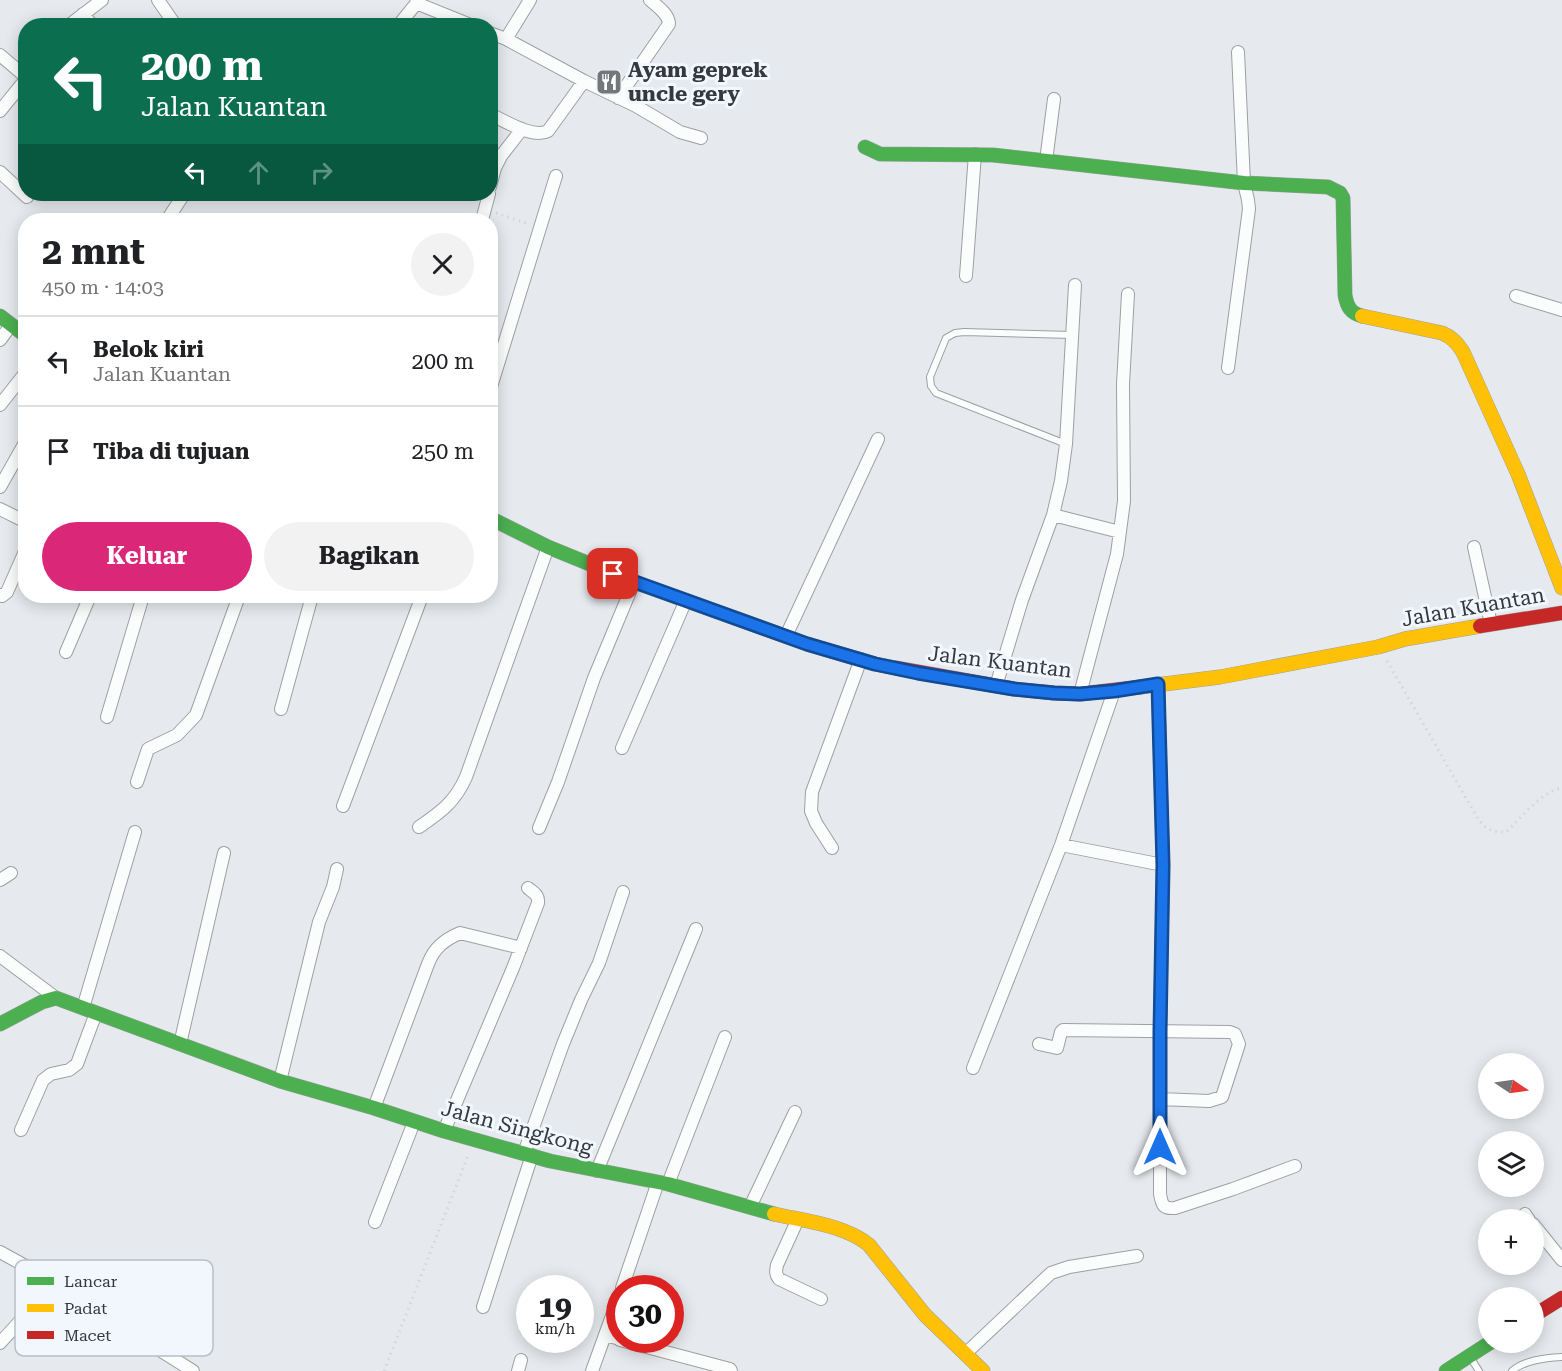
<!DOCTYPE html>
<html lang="id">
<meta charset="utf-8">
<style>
body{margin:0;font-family:"Roboto Serif",serif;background:#f2f2f2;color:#202124;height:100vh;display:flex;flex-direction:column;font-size:22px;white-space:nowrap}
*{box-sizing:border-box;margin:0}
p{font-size:20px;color:#757577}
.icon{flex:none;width:33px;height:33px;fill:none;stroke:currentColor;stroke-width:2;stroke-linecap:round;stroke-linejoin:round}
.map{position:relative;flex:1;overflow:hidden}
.sheet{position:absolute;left:18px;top:213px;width:480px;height:390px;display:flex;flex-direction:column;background:#fff;border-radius:24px;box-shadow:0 3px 15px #0003}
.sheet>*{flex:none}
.guide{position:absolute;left:18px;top:18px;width:480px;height:183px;border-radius:24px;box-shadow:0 3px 15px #0003;background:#0b6e4f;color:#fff;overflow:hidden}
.needle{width:39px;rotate:103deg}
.buttons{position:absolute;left:1478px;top:1053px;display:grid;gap:12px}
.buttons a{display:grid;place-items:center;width:66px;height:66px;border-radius:50%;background:#fff;box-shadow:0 3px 15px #0003;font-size:30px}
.speed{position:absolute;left:516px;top:1275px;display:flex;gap:12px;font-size:30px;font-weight:700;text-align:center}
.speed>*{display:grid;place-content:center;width:78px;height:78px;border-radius:50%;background:#fff;box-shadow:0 3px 15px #0003;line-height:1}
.speed small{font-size:15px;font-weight:400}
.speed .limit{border:9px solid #d22;background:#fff;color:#111}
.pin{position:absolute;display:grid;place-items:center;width:51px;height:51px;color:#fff;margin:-26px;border-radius:12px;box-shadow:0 3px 9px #0006}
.me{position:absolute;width:66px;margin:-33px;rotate:0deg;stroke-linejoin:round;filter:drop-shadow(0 0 4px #0008)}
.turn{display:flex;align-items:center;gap:21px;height:126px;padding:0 24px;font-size:27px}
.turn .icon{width:78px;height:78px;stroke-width:2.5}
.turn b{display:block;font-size:42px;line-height:51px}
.lanes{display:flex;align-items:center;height:57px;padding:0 24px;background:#0003;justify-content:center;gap:30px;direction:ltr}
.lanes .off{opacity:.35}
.round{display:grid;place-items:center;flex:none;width:63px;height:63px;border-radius:32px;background:#f2f2f2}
.headline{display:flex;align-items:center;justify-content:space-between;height:102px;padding:0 24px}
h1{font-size:36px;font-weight:700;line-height:45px}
.button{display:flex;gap:12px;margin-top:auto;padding:12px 24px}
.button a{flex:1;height:69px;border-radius:36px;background:#db2777;color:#fff;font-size:24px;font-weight:700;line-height:69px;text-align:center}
.button a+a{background:#f2f2f2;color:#202124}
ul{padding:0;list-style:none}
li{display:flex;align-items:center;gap:18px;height:90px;padding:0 24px;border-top:2px solid #e0e0e0}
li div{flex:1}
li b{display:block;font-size:22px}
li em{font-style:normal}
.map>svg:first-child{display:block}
</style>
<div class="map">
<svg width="1562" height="1371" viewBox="0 0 1562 1371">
<rect width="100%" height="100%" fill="#e6eaee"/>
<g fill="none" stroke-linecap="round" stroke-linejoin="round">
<g stroke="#9da0a3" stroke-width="8">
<path id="lane" d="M1066 444 936 393 931 386 930 377 946 338 955 333 964 332 1072 335
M1470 1357 1479 1371
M1512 1371C1525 1360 1545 1358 1562 1357"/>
</g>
<g stroke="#9da0a3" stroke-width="14">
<path id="street" d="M158 0 176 26
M416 3 473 26
M83 14 93 26
M68 26 102 0
M398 26 419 0
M490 33 506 39 584 81 636 106 680 132 701 138
M506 39 530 0
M0 55 26 77
M618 98 669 24C669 14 657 6 650 0
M0 111 26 79
M490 114C505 121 533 139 548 131L584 81
M1046 161 1054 99
M0 172 27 197
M490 187 495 168 501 156 522 129
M167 220 184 194
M482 220 489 194
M966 276 975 154
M1516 296 1562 310
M0 340 11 325
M1228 368 1249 209 1248 200 1244 183 1238 52
M490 390 556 176
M0 405 26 372
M0 487 26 441
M0 509 26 522
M1053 515 1120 532
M1474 547 1491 624
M0 595 2 596 7 592 26 549
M786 636 878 439
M66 652 90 596
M1158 684 1163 865 1160 1032V1194C1162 1205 1163 1209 1175 1208L1233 1189 1295 1166
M996 686 1022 600 1053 515 1061 481 1066 444 1075 285
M1080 694 1117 554 1124 501 1123 384 1128 294
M281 709 312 596
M107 717 143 596
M622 748 686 600
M137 782 148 749 177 735 196 715 239 596
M343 806 422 596
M419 827C441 812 455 802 466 777L548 547
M539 828 558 782 594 678 634 582
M1061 845 1163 865
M832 848 816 823 811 811 812 792 861 659
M0 880 11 873
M0 956 56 998
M83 1008 135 832
M180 1044 224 853
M1039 1044 1057 1048 1061 1032 1063 1030 1230 1032 1235 1034 1239 1044 1222 1097 1209 1101 1160 1099
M973 1068 1061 845 1114 691
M280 1081 319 922 333 887 337 869
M374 1108 428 964C434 948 444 940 460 933L521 948
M21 1130 43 1080 51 1074 69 1070 77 1064 96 1013
M444 1131 513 968 538 903C539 895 534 893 528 888
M524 1153 563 1044 581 1000 599 963 623 892
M597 1171 696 929
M668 1184 725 1037
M750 1207 795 1112
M1525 1214 1529 1220
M798 1219 777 1265C776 1271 775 1274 779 1279L821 1299
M375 1222 414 1122
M1533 1224 1562 1260
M0 1252 29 1268 193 1371
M622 1288 658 1182
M620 1294 605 1335 620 1339
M483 1307 532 1155
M620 1340 730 1369 731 1371
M0 1343 54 1284
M965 1354 1051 1273 1069 1267 1137 1256
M518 1371 521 1360
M592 1371 605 1335"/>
</g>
<g stroke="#9da0a3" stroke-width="15">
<path id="fast" d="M865 147 880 154 993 155 1244 183 1328 187 1340 193 1343 198 1345 295C1347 306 1350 313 1362 316
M0 316 26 336
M490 518 548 547 634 582 807 644 875 664 896 668
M0 1024 42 1002 56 998 280 1081 374 1108 444 1131 550 1161 668 1184 774 1214
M1446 1371 1491 1342"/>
</g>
<g stroke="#9da0a3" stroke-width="15">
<path id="slow" d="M1362 316 1442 333C1452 337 1457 343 1463 352L1518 474 1562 588
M1140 687 1220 677 1378 647 1405 639 1480 626
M774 1214C804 1221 845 1225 869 1245L925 1315 983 1371"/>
</g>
<g stroke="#9da0a3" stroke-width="15">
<path id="jam" d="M1480 626 1562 613
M896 668 1014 689 1054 693 1080 694 1140 687
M1533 1316 1562 1298"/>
</g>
<path stroke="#d4d6d7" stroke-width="3" stroke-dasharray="1.5 4.5" stroke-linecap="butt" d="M496 213 529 224
M1387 661 1477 817C1485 829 1491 832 1506 832 1520 819 1543 790 1562 788
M384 1371 469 1153"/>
<use href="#lane" stroke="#fbfcfc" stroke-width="6"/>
<use href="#street" stroke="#fbfcfc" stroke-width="12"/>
<use href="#fast" stroke="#4caf50" stroke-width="14"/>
<use href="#slow" stroke="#ffc107" stroke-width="14"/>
<use href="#jam" stroke="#c62828" stroke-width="14"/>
</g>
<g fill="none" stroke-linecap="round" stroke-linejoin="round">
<g stroke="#114b97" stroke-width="15">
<path id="route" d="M613 574 807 644 875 664 918 673 1014 689 1054 693 1080 694 1114 691 1158 684 1163 865 1160 1032V1147"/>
</g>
<use href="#route" stroke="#1a73e8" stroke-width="10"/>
</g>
<defs>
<g id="restaurant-square" transform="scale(1.35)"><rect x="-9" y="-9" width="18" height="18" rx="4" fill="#74767a" stroke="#f1f7fd"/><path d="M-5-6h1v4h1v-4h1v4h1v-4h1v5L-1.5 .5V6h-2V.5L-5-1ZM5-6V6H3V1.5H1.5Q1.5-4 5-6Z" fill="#fff"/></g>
</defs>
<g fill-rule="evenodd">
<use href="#restaurant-square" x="609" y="82"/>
</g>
<g text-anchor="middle" stroke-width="6" stroke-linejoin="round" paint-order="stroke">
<g font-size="21" font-weight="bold" fill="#36383b" stroke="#f1f7fd" text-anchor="start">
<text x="628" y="77">Ayam geprek<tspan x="628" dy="24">uncle gery</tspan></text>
</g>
<g font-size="21" fill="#36383b" stroke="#f1f7fd">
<text transform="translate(1473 607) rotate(-10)" y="7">Jalan Kuantan</text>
<text transform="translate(1000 662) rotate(7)" y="7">Jalan Kuantan</text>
<text transform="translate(517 1128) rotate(15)" y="7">Jalan Singkong</text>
</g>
</g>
<rect x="15" y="1260" width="198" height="96" rx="9" fill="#f1f7fd" stroke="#b9bec3" stroke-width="1.5"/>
<rect x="27" y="1277" width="27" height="8" fill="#4caf50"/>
<rect x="27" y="1304" width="27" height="8" fill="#ffc107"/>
<rect x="27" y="1331" width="27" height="8" fill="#c62828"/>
<g font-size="16" fill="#36383b">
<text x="64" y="1287">Lancar</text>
<text x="64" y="1314">Padat</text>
<text x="64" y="1341">Macet</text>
</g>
</svg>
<div class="buttons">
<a><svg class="needle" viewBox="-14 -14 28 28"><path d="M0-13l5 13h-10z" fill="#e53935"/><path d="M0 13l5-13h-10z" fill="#757577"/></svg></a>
<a><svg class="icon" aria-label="layers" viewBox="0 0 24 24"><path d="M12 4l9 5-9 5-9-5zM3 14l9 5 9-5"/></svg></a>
<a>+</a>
<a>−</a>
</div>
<div class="speed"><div>19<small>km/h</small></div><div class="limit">30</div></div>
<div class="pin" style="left:613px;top:574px;background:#d93025"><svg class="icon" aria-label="arrive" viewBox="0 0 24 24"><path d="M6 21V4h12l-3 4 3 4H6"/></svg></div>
<svg class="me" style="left:1160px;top:1147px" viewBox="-20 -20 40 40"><path d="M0-17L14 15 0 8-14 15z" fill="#1a73e8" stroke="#fff" stroke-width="4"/></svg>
<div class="guide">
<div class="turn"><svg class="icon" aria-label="left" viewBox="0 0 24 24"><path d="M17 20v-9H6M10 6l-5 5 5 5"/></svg><div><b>200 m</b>Jalan Kuantan</div></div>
<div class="lanes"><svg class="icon" aria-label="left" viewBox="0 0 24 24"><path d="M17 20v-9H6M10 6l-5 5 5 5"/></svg><svg class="icon off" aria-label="ahead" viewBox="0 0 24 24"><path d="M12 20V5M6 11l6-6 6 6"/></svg><svg class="icon off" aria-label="right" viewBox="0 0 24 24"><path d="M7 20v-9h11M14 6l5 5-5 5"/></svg></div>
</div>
<section class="sheet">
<div class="headline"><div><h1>2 mnt</h1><p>450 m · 14:03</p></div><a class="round"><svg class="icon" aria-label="close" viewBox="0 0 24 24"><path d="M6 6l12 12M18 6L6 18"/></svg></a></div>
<ul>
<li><svg class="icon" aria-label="left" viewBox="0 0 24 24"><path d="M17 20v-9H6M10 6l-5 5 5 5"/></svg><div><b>Belok kiri</b><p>Jalan Kuantan</p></div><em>200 m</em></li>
<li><svg class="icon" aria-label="arrive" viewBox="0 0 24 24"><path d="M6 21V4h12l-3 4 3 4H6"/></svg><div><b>Tiba di tujuan</b></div><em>250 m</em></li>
</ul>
<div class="button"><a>Keluar</a><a>Bagikan</a></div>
</section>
</div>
